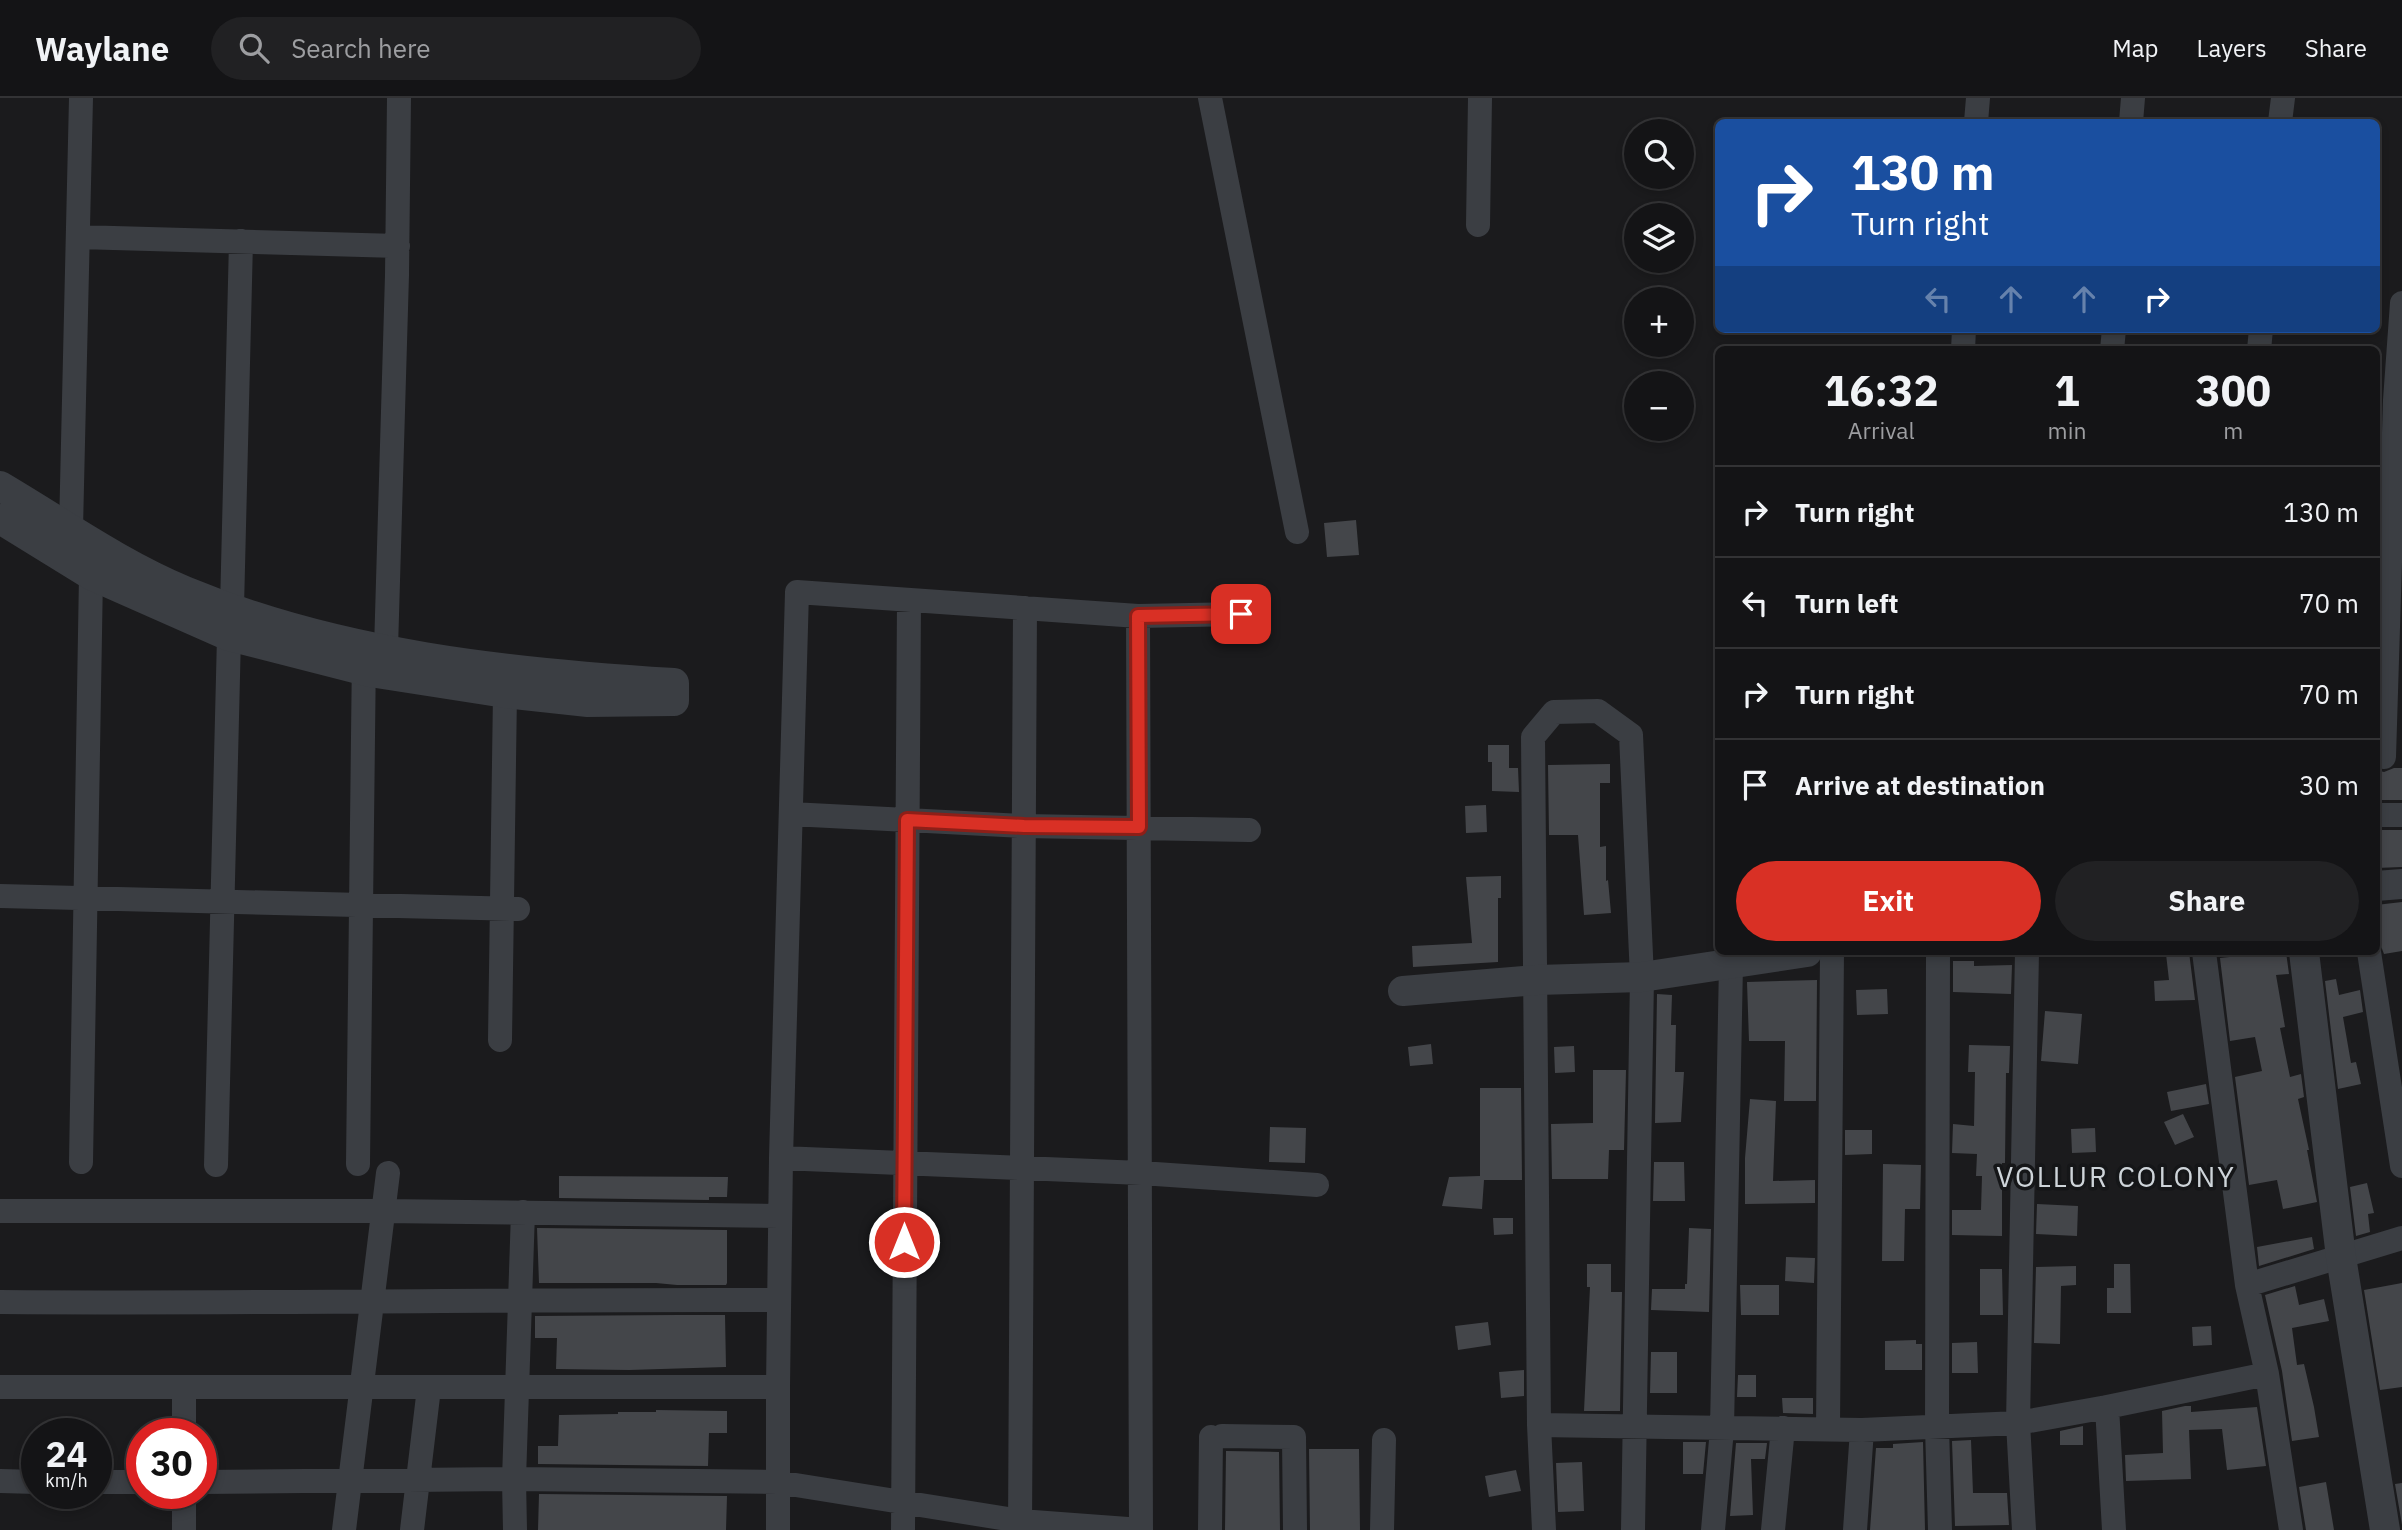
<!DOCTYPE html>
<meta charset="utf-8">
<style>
body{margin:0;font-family:"IBM Plex Sans",sans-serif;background:#212123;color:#f1f3f6;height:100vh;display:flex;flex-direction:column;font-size:26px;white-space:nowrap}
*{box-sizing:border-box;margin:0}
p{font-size:23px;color:#9d9ea1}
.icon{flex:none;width:38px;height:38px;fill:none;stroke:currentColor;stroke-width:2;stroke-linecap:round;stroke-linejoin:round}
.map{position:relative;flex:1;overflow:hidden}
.panel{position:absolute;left:1715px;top:248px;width:665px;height:609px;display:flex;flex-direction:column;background:#141416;border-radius:10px;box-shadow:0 4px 10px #0003,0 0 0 2px #333335}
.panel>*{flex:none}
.top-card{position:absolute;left:1715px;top:21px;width:665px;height:214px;border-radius:10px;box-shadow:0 4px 10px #0003,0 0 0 2px #333335;background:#1a4fa0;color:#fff;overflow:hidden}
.fabs{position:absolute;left:1624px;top:21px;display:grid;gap:14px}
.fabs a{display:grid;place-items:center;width:70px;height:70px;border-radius:50%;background:#141416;box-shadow:0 4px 10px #0003,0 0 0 2px #333335;font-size:35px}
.speed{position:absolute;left:21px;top:1320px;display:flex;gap:14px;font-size:35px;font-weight:700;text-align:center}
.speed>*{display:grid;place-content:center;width:91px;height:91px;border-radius:50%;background:#141416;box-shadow:0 4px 10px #0003,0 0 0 2px #333335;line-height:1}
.speed small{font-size:18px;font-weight:400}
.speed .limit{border:10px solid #d22;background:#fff;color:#111}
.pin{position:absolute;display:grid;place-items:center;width:60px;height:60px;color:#fff;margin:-30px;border-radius:14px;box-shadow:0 4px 10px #0006}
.me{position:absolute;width:77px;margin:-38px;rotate:0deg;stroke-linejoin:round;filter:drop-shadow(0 0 5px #0008)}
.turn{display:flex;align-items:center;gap:24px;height:147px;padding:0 21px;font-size:32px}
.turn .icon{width:91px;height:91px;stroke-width:2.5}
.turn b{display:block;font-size:49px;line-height:60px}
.lanes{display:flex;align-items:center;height:66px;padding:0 21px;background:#0003;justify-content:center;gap:35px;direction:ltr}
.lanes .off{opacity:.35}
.eta{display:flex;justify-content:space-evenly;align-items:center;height:119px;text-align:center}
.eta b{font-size:42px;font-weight:700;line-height:49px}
.button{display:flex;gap:14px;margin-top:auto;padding:14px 21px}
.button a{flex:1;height:80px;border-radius:42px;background:#d93025;color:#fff;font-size:28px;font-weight:700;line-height:80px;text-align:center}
.button a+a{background:#212123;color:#f1f3f6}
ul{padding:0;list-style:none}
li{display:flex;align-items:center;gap:21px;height:91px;padding:0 21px;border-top:2px solid #333335}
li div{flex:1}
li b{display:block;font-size:26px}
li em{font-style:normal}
header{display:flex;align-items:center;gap:42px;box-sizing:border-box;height:98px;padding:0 35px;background:#141416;border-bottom:2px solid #333335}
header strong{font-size:33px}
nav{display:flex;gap:38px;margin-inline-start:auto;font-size:24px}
.search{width:490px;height:63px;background:#212123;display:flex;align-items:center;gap:18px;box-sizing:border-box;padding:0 24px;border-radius:38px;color:#9d9ea1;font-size:26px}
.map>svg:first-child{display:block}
</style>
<header>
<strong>Waylane</strong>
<div class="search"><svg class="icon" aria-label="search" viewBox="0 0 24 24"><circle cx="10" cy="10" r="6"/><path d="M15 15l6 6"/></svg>Search here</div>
<nav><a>Map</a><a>Layers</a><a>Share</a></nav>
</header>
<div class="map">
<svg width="2402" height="1432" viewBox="0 0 2402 1432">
<rect width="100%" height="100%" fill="#1b1b1d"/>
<path fill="#44464a" d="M1356 422 1359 457 1327 459 1324 425Z
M1488 647H1509V670H1518L1519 694 1492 693V664H1488Z
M1610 666V685H1600V749L1606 748V783L1608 782 1611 815 1584 817 1578 737H1549L1548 667Z
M2394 670H2402V702H2376V672L2384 674Z
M1486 707 1487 734 1466 735 1465 708Z
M2376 732H2402V769L2376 770Z
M1501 778V800H1498V864L1413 869 1412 848 1472 845 1466 779Z
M2402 804V853L2384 856 2379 843 2376 807Z
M2184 854H2189L2195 902 2155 903 2154 883 2169 882 2166 856Z
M2238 854H2286L2289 876 2276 877 2285 929 2280 930 2290 979 2301 976 2304 999 2298 1001 2309 1052H2307L2317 1104 2283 1111 2277 1082 2249 1087 2235 979 2262 973 2255 939 2230 943 2220 860 2239 858Z
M1953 863H1974V868L2012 867 2011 896 1953 894Z
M2336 881 2339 897 2360 892 2363 914 2343 919 2351 965 2356 964 2361 986 2338 991 2325 883Z
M1817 882 1816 1003H1784L1785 943H1749L1747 884Z
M1887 891 1888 916 1857 917 1856 892Z
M1657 896 1672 897 1671 927H1676L1675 974H1684L1681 1024 1655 1025Z
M2045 913 2082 916 2078 966 2041 963Z
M1431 946 1433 966 1410 968 1408 949Z
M1969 947 2010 948 2009 975H2006L2005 1065H2002V1138L1952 1137V1112H1981L1982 1078H1976L1977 1056 1952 1055 1953 1026 1974 1028 1975 974H1968Z
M1574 948 1575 974 1555 975 1554 949Z
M1593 972H1626L1624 1052H1609L1608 1081H1552L1551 1026 1593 1025Z
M2206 986 2209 1006 2171 1013 2167 994Z
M1480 990H1521L1522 1082H1484L1482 1111 1442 1108 1449 1079 1480 1078Z
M1750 1001 1776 1003 1773 1083 1815 1082V1105L1745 1106V1060Z
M2183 1016 2194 1039 2175 1047 2164 1024Z
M1270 1029 1306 1030 1305 1065 1269 1064Z
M2095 1030 2096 1054 2072 1055 2071 1031Z
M1845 1032H1872V1056L1845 1057Z
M1654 1064H1684L1685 1103H1653Z
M1883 1066 1921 1067 1920 1111H1905L1904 1163H1882Z
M559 1078 728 1079 727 1099H709V1102L559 1100Z
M2367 1085 2374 1115 2368 1116 2370 1134 2356 1138 2350 1089Z
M2037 1106 2078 1108 2077 1138 2036 1136Z
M1493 1120H1513V1136L1494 1137Z
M537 1130 727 1132V1185L726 1187H677L656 1185H539Z
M1689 1130 1711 1131 1709 1214 1651 1212 1652 1191H1685V1186H1687Z
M2312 1139 2314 1151 2259 1168 2257 1149Z
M1786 1159 1815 1160 1814 1185 1785 1183Z
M1587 1166H1611V1194H1622L1620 1313H1584L1590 1189H1587Z
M2114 1166H2130L2131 1215H2107V1190H2114Z
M2076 1168V1187L2061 1188 2060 1246 2034 1245 2036 1169Z
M1980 1171H2002L2003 1217H1980Z
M2402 1185V1289L2380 1292 2364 1192Z
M1740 1187H1779V1217H1741Z
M2295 1188 2299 1207 2324 1201 2329 1223 2292 1230 2297 1267 2304 1266 2314 1309 2319 1339 2292 1343 2282 1273 2265 1197Z
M676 1217H725L726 1269 629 1272 556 1271 557 1240H535V1218Z
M1488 1224 1491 1247 1458 1252 1455 1228Z
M2211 1228 2212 1247 2193 1248 2192 1229Z
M1916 1242V1246H1922V1272H1885V1243Z
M1977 1244 1978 1275H1952V1245Z
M1651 1254H1677V1295H1650Z
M1524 1272V1298L1501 1300 1499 1274Z
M1738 1277H1756V1299H1737Z
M1782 1300H1813V1316L1783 1315Z
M2185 1308H2191V1314L2257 1309 2266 1368 2227 1372 2222 1331 2189 1332 2191 1381 2126 1383 2125 1357 2163 1355 2162 1313Z
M656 1312 727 1313V1335H709L708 1368 538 1366V1348H558L559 1317 618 1316V1314H656Z
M2083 1328V1347H2060V1333Z
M1971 1342 1973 1395H2007L2009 1427 1955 1428 1952 1343Z
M1683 1344H1706L1703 1376H1683Z
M1923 1344 1925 1432H1870L1876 1350H1893V1346Z
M1736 1345H1767L1765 1361H1751L1753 1417 1730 1418Z
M1309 1351H1359L1360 1432H1310Z
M1226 1353 1279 1354 1280 1432H1225Z
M1582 1364 1584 1413 1558 1414 1556 1365Z
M1516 1372 1521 1393 1489 1399 1485 1378Z
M2326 1384 2334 1432H2306L2299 1389Z
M2402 1385V1427L2395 1386Z
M539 1396 727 1398 726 1432H538Z"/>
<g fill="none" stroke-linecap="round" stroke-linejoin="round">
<path stroke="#3b3e43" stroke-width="24" d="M1210 0 1297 434
M1976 24 1978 0
M2131 24 2133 0
M2280 24 2283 0
M1478 127 1480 0
M78 139 398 148
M1963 252 1964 231
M2112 252 2114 231
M2259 252 2261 231
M71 431 81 0
M232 510 241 143
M1138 518 1141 1432
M386 551 397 177 399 0
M2384 659 2395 302 2402 205
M791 716 1024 728 1249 732
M2376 717H2402
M0 798 518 811
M1938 854 1937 1329 1940 1432
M2027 854 2018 1325 2107 1309 2267 1276
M2204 854 2247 1187 2267 1276 2291 1432
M2369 854 2402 1068
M500 942 505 595
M781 1060 1141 1075 1317 1087
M81 1064 91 477 99 462
M358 1066 364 554
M216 1067 229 538
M0 1113H383L779 1118
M2247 1187 2402 1140
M0 1204C260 1206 519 1201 779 1202
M0 1289H778V1432
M184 1289V1335
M778 1289 781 1060 797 494 1138 518 1241 516
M2107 1309 2114 1432
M1539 1327 1862 1332 2018 1325 2024 1432
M1828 1330 1832 854
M1222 1338 1294 1339 1295 1432
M0 1383 37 1384
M96 1384H142
M201 1384 514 1381 777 1384 1020 1423 1141 1432
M184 1395V1432
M344 1432 388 1075
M412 1432 429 1290
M515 1432 514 1381 523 1114
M903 1432 909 502
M1020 1432 1025 510
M1210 1432 1211 1339
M1382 1432 1384 1342
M1544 1432 1539 1327 1533 639 1554 614 1598 613 1631 637 1642 879 1633 1432
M1713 1432 1722 1331 1731 866
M1773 1432 1783 1330
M1855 1432 1862 1332"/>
<path stroke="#3b3e43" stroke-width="30" d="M0 388C61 424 120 466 185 493 339 557 509 575 674 585V603L588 604 505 595 370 574 229 538 91 477 0 421
M2376 788 2402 786
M2304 854 2341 1159 2385 1432
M1403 893 1537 882 1642 879 1807 854"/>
</g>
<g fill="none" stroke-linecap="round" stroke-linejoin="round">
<g stroke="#8d1f18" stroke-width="18">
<path id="route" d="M904 1144 907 722 1024 728 1139 729 1138 518 1241 516"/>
</g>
<use href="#route" stroke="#d93025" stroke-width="12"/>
</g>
<g text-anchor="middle" stroke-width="7" stroke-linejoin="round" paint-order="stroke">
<g font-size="28" letter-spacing="2" fill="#ced4d9" stroke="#151618">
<text x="2116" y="1089">VOLLUR COLONY</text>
</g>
</g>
</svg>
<div class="fabs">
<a><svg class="icon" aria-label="search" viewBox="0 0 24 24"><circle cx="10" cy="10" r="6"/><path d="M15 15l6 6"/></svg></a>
<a><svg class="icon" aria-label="layers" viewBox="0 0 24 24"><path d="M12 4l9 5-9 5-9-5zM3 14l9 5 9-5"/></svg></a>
<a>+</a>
<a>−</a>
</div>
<div class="speed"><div>24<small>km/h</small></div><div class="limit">30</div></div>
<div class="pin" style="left:1241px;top:516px;background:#d93025"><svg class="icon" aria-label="arrive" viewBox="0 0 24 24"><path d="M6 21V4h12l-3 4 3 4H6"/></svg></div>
<svg class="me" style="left:904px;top:1144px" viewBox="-20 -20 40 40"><circle r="17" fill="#d93025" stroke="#fff" stroke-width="3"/><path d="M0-11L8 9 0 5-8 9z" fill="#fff"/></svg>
<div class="top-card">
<div class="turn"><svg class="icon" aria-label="right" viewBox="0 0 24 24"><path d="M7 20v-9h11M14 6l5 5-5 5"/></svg><div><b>130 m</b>Turn right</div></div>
<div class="lanes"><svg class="icon off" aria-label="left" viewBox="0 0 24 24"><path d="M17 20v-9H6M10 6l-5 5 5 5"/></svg><svg class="icon off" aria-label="ahead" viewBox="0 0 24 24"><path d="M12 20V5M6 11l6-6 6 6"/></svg><svg class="icon off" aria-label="ahead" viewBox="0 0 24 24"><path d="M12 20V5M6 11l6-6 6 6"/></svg><svg class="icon" aria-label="right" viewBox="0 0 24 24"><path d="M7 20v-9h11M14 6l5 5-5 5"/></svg></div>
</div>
<section class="panel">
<div class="eta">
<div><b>16:32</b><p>Arrival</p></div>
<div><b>1</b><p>min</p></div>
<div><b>300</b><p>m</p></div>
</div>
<ul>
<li><svg class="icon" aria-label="right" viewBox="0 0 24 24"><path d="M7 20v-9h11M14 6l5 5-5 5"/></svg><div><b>Turn right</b></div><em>130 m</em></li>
<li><svg class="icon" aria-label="left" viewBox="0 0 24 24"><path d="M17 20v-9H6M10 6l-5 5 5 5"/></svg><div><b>Turn left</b></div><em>70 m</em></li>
<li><svg class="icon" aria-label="right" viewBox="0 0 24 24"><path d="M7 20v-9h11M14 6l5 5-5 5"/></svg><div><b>Turn right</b></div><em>70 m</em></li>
<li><svg class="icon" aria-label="arrive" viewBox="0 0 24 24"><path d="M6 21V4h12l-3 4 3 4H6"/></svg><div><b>Arrive at destination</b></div><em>30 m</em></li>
</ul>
<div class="button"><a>Exit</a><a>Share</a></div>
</section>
</div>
